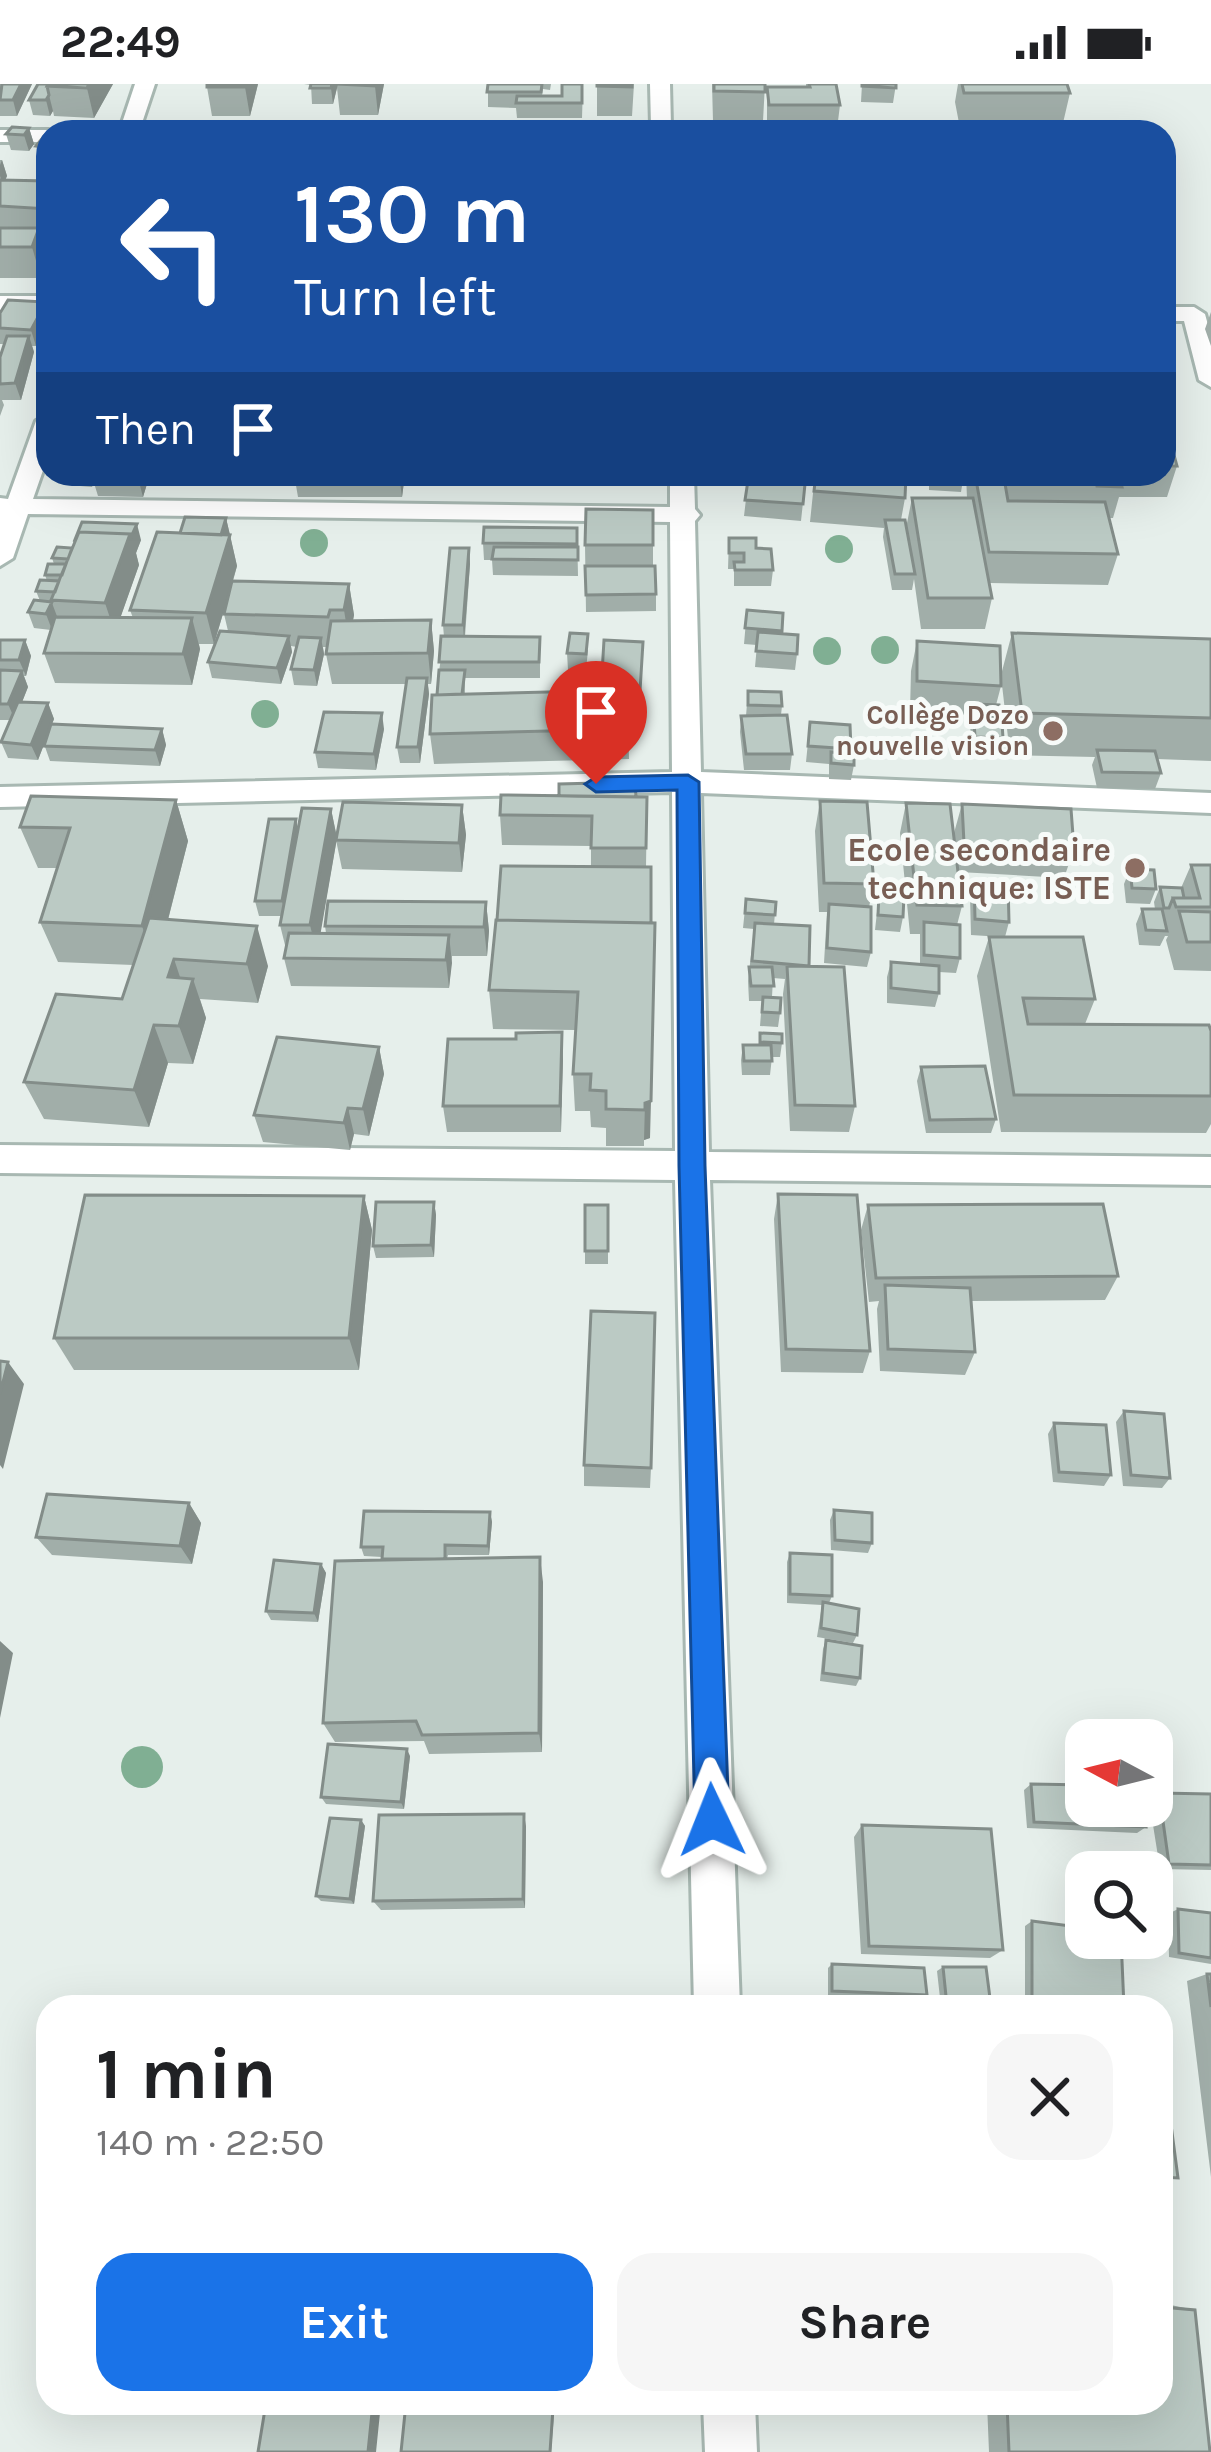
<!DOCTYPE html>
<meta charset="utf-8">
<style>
body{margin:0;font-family:Karla,sans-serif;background:#f6f6f6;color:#202124;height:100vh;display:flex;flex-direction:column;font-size:45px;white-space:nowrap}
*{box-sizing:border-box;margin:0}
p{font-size:39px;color:#757577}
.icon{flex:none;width:66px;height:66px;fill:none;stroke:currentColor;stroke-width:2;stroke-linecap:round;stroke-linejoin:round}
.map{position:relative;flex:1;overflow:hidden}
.details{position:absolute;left:36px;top:1911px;width:1137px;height:420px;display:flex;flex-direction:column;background:#fff;border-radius:36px;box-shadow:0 12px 48px #0002}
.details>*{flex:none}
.guide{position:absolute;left:36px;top:36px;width:1140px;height:366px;border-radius:36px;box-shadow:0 12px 48px #0002;background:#1a4fa0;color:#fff;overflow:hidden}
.needle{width:78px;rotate:277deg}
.controls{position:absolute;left:1065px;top:1635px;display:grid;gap:24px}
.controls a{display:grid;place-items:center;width:108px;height:108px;border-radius:24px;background:#fff;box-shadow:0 12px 48px #0002;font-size:60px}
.pin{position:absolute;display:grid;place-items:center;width:102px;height:102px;color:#fff;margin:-123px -51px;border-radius:50% 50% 50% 0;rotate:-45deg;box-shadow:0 0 12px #0007}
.pin .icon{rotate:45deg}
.me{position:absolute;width:132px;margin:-66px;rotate:358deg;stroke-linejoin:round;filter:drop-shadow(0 0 9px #0008)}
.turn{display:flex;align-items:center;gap:42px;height:252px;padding:0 60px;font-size:54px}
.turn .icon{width:156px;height:156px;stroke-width:2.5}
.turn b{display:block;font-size:84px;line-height:102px}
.then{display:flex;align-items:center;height:114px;padding:0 60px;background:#0003;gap:24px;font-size:45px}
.round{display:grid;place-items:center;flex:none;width:126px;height:126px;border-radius:36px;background:#f6f6f6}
.summary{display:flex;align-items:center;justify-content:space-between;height:204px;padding:0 60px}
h1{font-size:72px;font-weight:700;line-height:90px}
.button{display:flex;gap:24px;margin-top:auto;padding:24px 60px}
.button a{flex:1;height:138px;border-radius:36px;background:#1a73e8;color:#fff;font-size:48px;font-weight:700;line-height:138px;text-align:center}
.button a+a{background:#f6f6f6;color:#202124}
.status{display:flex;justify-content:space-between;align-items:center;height:84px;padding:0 60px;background:#fff;direction:ltr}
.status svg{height:33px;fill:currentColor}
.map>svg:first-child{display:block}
</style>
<div class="status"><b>22:49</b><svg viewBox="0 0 49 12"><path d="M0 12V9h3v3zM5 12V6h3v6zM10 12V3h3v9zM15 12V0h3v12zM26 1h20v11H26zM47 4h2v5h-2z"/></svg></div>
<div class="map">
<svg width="1211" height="2368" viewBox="0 0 1211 2368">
<rect width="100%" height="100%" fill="#e6efeb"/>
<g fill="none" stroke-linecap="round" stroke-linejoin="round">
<g stroke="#a8b8b2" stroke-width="6">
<path id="street" d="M135 0H155L139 48H119Z
M650 0H670L671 42H862L872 48H629L651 42Z
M0 46H48L55 48H48V58H0Z
M0 212H48V226H0Z
M1164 223H1194L1205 230 1211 252V303L1199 296 1184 237H1164Z
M48 330V372L33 415 670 423V390H694L695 425 700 431 695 437 701 688 1211 709V729L701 709 709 1068 1211 1073V1101L710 1096 740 1923H694L675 1096 0 1089V1061L675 1067 672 708 0 723V703L672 688 670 438 28 430 13 474 0 482V414L8 415 36 337Z
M703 2319H755L757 2368H705Z"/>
</g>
<use href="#street" fill="#fff" fill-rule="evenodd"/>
</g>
<g fill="#80af93">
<circle cx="314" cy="459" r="14"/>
<circle cx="839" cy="465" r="14"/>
<circle cx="885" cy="566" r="14"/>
<circle cx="827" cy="567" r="14"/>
<circle cx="265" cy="630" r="14"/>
<circle cx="142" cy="1683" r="21"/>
</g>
<path fill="#a1aea9" d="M0 0H32L17 32H0Z
M38 0H113L94 34 54 32 53 27 50 32 33 31 29 16Z
M258 0 250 32H212L207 3Z
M304 0H384L378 31H340L337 4 333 20H312L311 1Z
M488 0H551L550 6 543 5 542 12H562L583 0 582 34H517L516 24 488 23Z
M597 0H634L632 32H597Z
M712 0H765L763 37H713Z
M806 0H836L840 21 838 37 767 36V3H806Z
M862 0H896L893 19 861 18Z
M958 0H1067L1070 9 1063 39H959L955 18Z
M29 44 34 60 29 67 11 66 6 50Z
M48 51V79L41 78 36 62Z
M0 76H2L7 92 5 96 48 97V155L42 154 48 174 41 194H0Z
M46 218 48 239 36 262H32L34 268 21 316H2L4 321 0 332V271L4 260H0V229Z
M1211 228V262L1205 245Z
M1164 335 1177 382 1167 413H1119L1113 434H1109L1118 470 1108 501 990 499 992 514 985 545H921L914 495 912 506H892L883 453 884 444 810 438 815 390 905 414 901 436 906 444 912 414H967L966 390H1164Z
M65 390H150L143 413 98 412 94 399 92 403 68 401Z
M260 390H291L288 401 262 400Z
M294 390H405L402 413H298Z
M749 390H806L801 437 744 432Z
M929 390H964L961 408 929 406Z
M653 426V482L656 510V527L586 528 585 461Z
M226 434 237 482 233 497 349 500 354 531 353 536H431L434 567 431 600H428L429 610 420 679H400L397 663 406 600H332L326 570 327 563H323L324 570 317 602 294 601 291 585 297 563 291 562 292 568 281 600 212 594 208 578 228 547 224 530 228 513 214 560H199L200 565 192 601 55 599 44 569 51 546 34 544 28 528 40 517 36 507 47 497 45 491 54 480 52 474 72 464 141 456 136 469 139 481 120 534H133L130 526 180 449Z
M577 444 578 492 493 491 492 476H484L483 459Z
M729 454 756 464 773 486 771 502H734V485H728Z
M469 464 470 480 465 553H540V594H465V610L601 607 643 558 640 623H628L629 675 434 680 430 650 444 553 443 541Z
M747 526 782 547 781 550 797 570 795 586 755 583 757 561 744 560Z
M1012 549 1211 555V677L1157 675 1161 689 1155 705 1097 704 1092 681 1095 673 1010 671 1001 592V602L996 621 1003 654 998 670 971 669 970 631 910 627 911 587 917 557 1001 591Z
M0 556H25L31 572 26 592H24L28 603 22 618 48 619 54 635 52 640 162 645 166 661 160 682 50 677 44 660 38 676 8 674 1 658 10 636H0Z
M588 566 586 586H568L567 569Z
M748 607 782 622 781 631 792 670 790 686H744L740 648 741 632H746Z
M810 638 851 665 850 669 854 681 851 696 829 695V680L806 678Z
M384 645 376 686 318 684 315 668Z
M636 713H647L646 783 650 1054 644 1056V1062H606V1044L591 1043 590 1027H575L573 990 576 946 493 945 489 906 591 783V762L502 761 500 731Z
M176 716 188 757 168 836 268 882 258 919 200 915 206 934 193 980 168 979 149 1043 44 1035 24 998 122 915 133 881 58 878 40 838 57 784H38L20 743Z
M820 717 874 800 869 823 871 868 867 883 824 879 827 828H819L815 747Z
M906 719 954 749 962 720 1074 765 1064 794 959 788 962 822 957 841 960 874 956 889 939 888V909L935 923 887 919V893L891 878 920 880V850H910L900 749Z
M462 721 466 751 462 788 342 785 336 756Z
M331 725 337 754 320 849H326L325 842 486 818 489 847 487 872H452L449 904 291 902 284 874 286 865 280 841 282 832H259L255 817 298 744Z
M1191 781H1211V887L1174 886 1166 856 1168 852H1165L1160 862 1139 861 1136 840 1142 825H1155L1154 818 1160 803 1181 804Z
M1130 785 1156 805 1150 820 1126 819 1124 800Z
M974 797 1009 838 1005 853 1095 915 1085 940 1211 947V1040L1206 1049 1001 1048 977 892 989 853H1002L971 851 970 812Z
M879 810 903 833 900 848 875 846Z
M746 815 776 818 774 840 809 882 855 1022 849 1048 790 1047 783 910 785 895 773 894 772 913 780 929 778 943 760 942 762 917H749L748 897 754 845 743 844Z
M562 948 561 1048H447L443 1022 516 955Z
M760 949 782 959 780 973H772L770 991H742L741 976 743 961H759Z
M379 963 384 990 369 1052 354 1050 350 1066 263 1058 254 1031Z
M921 983 996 1035 991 1049H926L917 997Z
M778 1110 870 1267 863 1289 781 1288 774 1135Z
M364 1112 372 1146 359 1286H74L54 1254Z
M434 1118 436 1131 434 1173 376 1174 373 1162Z
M585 1121H608V1180H585Z
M868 1121 1118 1192 1105 1216 971 1217 975 1268 965 1291 880 1287 877 1225 879 1217 869 1218 861 1146Z
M1124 1327 1170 1394 1162 1404 1123 1402 1116 1338Z
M1054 1339 1111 1391 1104 1402 1053 1398 1048 1350Z
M584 1381 651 1384 650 1404 584 1402Z
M189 1419 201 1439 192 1480 52 1471 36 1453Z
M834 1426 872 1459 868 1469 831 1466 830 1436Z
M490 1428 492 1438 489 1471H448L447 1475 543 1498 542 1668 429 1670 424 1657 335 1658 323 1639 382 1476V1473L364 1472 361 1463Z
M790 1469 832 1512 829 1519 857 1551 853 1559 817 1553 822 1521 787 1519V1478Z
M321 1480 326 1489 318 1538 271 1536 266 1527Z
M826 1556 860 1594 856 1602 820 1597 823 1565Z
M410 1672 404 1725 326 1720 321 1713Z
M1031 1700 1146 1743 1137 1749 1027 1744 1024 1706Z
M1159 1709 1211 1710V1786L1160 1785 1150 1722H1152V1714Z
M361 1736 365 1742 354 1820 321 1817 316 1812Z
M862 1741 1003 1866 990 1874 861 1870 854 1753Z
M526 1742 525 1824 381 1826 373 1817Z
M1178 1825 1211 1829V1880L1169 1873 1168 1830Z
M1032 1837 1124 1923H1060L1025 1918V1842Z
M832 1880 927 1911 921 1914 828 1911V1884Z
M943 1883 990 1923H941L937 1887Z
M1207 1890H1211V2093L1187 1897Z
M1161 2219 1195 2226 1210 2368H989L987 2319H1161Z
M406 2319H555L551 2368H401Z"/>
<path fill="#838d89" d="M21 0H32L17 32 13 16Z
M89 0H113L94 34 87 4Z
M246 0H258L250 32 245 3Z
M332 0H338L333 20 331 4Z
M375 0H384L378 31 375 2Z
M49 11 53 27 50 32 46 16Z
M29 44 34 60 29 67 24 51Z
M2 76 7 92 3 101 0 92V81Z
M39 144 48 174 41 194 32 163Z
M46 218 48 239 36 262 31 246Z
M29 252 34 268 21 316 15 299Z
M137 390H150L143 413Z
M399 390H405L402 413Z
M226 434 230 451H220Z
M137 440 141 456 136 469 139 481 115 549 105 519 130 450Z
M230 451 237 482 214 560 206 529Z
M469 464 470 480 464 557 463 541Z
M349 500 354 531 349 557 344 526Z
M52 519 58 535 52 546 46 530Z
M192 534 200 565 192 601 183 570Z
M431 536 434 567 431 600 428 569Z
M289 552 292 568 281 600 277 584Z
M321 554 324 570 317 602 314 586Z
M25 556 31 572 26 592 19 576Z
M22 587 28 603 15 636 8 620Z
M427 594 429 610 420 679 418 663Z
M48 619 54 635 38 676 31 661Z
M382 629 384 645 376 686 374 670Z
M162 645 166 661 160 682 155 666Z
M176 716 188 757 156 882 142 842Z
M462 721 466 751 462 788 459 759Z
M331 725 337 754 317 870 310 841Z
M296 735 299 751 286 832 282 817Z
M486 818 489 847 487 872 484 843Z
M257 842 268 882 258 919 247 880Z
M449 851 452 879 449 904 446 876Z
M174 875 187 914 193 895 206 934 193 980 179 942 168 893Z
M154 941 168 979 149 1043 134 1006Z
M562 948 563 976 561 1048 560 1022Z
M379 963 384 990 369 1052 363 1025Z
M651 1017 650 1054 644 1056 645 1019Z
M348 1024 354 1050 350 1066 344 1039Z
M364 1112 372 1146 359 1286 349 1254Z
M434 1118 436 1131 434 1173 431 1161Z
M8 1278 24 1300 3 1385 0 1381V1310Z
M189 1419 201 1439 192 1480 180 1462Z
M490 1428 492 1438 489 1471 488 1462Z
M540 1473 543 1498 542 1668 539 1649Z
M321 1480 326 1489 318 1538 314 1529Z
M0 1557 13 1569 0 1634Z
M407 1665 410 1672 404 1725 401 1718Z
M524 1730 526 1742 525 1824 523 1815Z
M361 1736 365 1742 354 1820 350 1815Z
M373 2319H381L376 2368H368Z"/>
<path fill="#bbcac4" stroke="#838d89" stroke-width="3" d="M2 0H21L13 16H0Z
M38 0H48L47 2 49 11 46 16H29Z
M48 0H89L87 4 47 2Z
M207 0H246L245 3H207Z
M311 0H332L331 4H310Z
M337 0H375V2Z
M488 0H542L541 8H487Z
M562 0H582V19H516L517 12H562Z
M597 0H632V3L597 2Z
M714 0H765V8L714 7Z
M809 0H836L840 21H769L767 3H810Z
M862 0H896V4L862 2Z
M962 0H1067L1070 9H964Z
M727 41 753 42 754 48H727Z
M12 43 29 44 24 51 6 50Z
M955 43H981L982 48H956Z
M274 46 324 47 273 48Z
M45 51H48V63L36 62Z
M0 96 48 97V125L0 122Z
M0 144H39L32 163H0Z
M8 216 46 218 31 246 0 244V229Z
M7 252H29L15 299 0 300V273Z
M1164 335 1177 382H1164Z
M749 390H806L803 420 745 416Z
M816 390H906L905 414 814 407Z
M975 390H1119L1122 403 1097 402 1096 395 1004 394 1008 417 1105 418 1118 470 989 468Z
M912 414H973L992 514H928Z
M586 425 653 426V461H585Z
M185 433 226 434 221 451 180 449Z
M885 436H905L915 490H895Z
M82 438 137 440 131 453 130 450 79 448 74 458Z
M484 443 577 444V460L483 459Z
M79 448 130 450 105 519 51 516Z
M157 448 230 451 206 529 130 526Z
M729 454H756V464L771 465 773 486H735L734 478H744V469H729Z
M57 463 72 464 68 475 52 474Z
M494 463H578V476L492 475Z
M450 464H469L463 541H443Z
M48 480H66L62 491H45Z
M585 482H655L656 510 586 511Z
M40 496 59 497 55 508 36 507Z
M232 497 349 500 344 526H330L328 533 224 530Z
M34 516 52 518 46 530 28 528Z
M747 526 783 529 782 547 745 544Z
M55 533 192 534 183 570 44 569Z
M431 536 428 569 326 570 331 537Z
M220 547 289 552 277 584 208 578Z
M758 548 798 551 797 570 756 567Z
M570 549 588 550 586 570 567 569Z
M1012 549 1211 555V634L1022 629Z
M441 552 540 553 539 578H439Z
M299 553 321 554 314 586 291 585Z
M0 556H25L19 576H0Z
M604 556 643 558 640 607 601 606Z
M917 557 1000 562 1001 602 917 597Z
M0 586 22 587 8 620H0Z
M439 586H465L462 610 437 611Z
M407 594H427L418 663H397Z
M627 606 630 645 430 650 432 611Z
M748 607 781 608 782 622 748 621Z
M18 618 48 619 31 661 1 658Z
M973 620 999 621 1000 634 974 632Z
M324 628 382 629 374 670 315 668Z
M787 631 792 670H746L741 632Z
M974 637 1002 639 1003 654 975 653Z
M810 638 850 641 851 665 808 662Z
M51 640 162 645 155 666 44 662Z
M1097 666 1155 667 1161 689 1102 688Z
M831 668 854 670V681L831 679Z
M635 698 636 713 559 712V700Z
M501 711 647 713 646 764H591L592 732 500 731Z
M31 712 176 716 142 842 40 838 70 744 20 743Z
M820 717 867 718 874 800 824 799Z
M343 718 462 721 459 759 336 756Z
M906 719 950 720 962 822 917 821Z
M962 720 1071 725 1074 765 964 759Z
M302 724 331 725 310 841H280Z
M269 735H296L282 817H255Z
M1191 781H1211V823H1176L1173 814H1200Z
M501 782 651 783V839L497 836Z
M1130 785 1154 786 1156 805 1132 804Z
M974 797 1008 799 1009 838 975 835Z
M1160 803 1182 804 1184 814H1173L1169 824H1164Z
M879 810 904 812 903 833 878 831Z
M746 815 776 818 775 831 745 829Z
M328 817 486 818 484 843 325 842Z
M829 820 871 823V868L827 864Z
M1142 825H1162L1167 847 1146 846Z
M1179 827 1211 828V858H1187Z
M149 834 257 842 247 880 174 875 168 893 193 895 179 942 154 941 134 1006 24 998 56 910 122 915Z
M496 836 655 839 651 1017 645 1019V1026L606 1025V1007L590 1006 591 990H573L578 908 489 906Z
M924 838 960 841V874L924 871Z
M755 839 810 842 809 882 752 877Z
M289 849 449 851 446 876 284 874Z
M989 853H1083L1095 915 1023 914 1028 940 1209 941 1211 947V1012L1014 1011Z
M891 878 939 882V909L891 904Z
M787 882 844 883 855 1022 795 1021Z
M749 883H772L774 902H751Z
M763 913 781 914 780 929 762 928Z
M562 948 560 1022H443L448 955H516V949Z
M760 949 782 950V959L760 958Z
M277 953 379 963 363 1025 348 1024 344 1039 254 1031Z
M743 961H771L772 977H744Z
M985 982 996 1035 930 1036 921 983Z
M778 1110 857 1111 870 1267 786 1265Z
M85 1111 364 1112 349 1254H54Z
M376 1118H434L431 1161 373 1162Z
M1103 1120 1118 1192 876 1194 868 1121Z
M585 1121H608V1167H585Z
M885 1201 970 1204 975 1268 888 1265Z
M591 1227 655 1229 651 1384 584 1381Z
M0 1277 8 1278 0 1310Z
M1124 1327 1164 1330 1170 1394 1131 1391Z
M1054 1339 1106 1341 1111 1391 1059 1388Z
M47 1410 189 1419 180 1462 36 1453Z
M834 1426 872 1429V1459L835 1456Z
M364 1427 490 1428 488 1462 445 1461V1475H382L383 1463H361Z
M790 1469 832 1471V1512L790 1510Z
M540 1473 539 1649 422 1651 416 1637 323 1639 335 1477Z
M274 1476 321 1480 314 1529 266 1527Z
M823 1518 859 1525 857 1551 821 1544Z
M826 1556 862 1562 860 1594 823 1589Z
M328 1660 407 1665 401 1718 321 1713Z
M1031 1700 1086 1701V1722H1143L1146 1743 1034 1738Z
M1159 1709 1211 1710V1781L1169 1780Z
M524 1730 523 1815 373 1817 379 1731Z
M330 1734 361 1736 350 1815 316 1812Z
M862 1741 991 1745 1003 1866 869 1862Z
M1178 1825 1211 1829V1874L1179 1869Z
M1032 1837 1086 1844V1854H1121L1124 1923H1090L1032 1914Z
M832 1880 924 1884 927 1911 832 1907Z
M943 1883H986L991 1922H947Z
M1207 1890H1211V1923Z
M1161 2033H1170L1178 2094 1161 2093Z
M1161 2223 1195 2226 1210 2368H1009L1007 2319H1161Z
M266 2319H373L368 2368H258Z
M406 2319H500L553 2324 550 2368H401Z"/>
<path fill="#1a73e8" stroke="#114b97" stroke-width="3" d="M688 691 699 698 705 1082 729 1736 724 1748 712 1753 700 1748 695 1736 679 1082 677 706 596 708 585 700 596 693Z"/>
<g fill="#8d6e63" stroke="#f7fbf9" stroke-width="4.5">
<circle cx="1053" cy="647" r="12"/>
<circle cx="1135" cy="784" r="12"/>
</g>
<g text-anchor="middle" stroke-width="10" stroke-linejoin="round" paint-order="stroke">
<g font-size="27" font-weight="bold" fill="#785e54" stroke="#f7fbf9" text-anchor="end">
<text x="1029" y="640">Collège Dozo<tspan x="1029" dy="31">nouvelle vision</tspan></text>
</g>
<g font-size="33" font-weight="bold" fill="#785e54" stroke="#f7fbf9" text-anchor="end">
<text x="1111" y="777">Ecole secondaire<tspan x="1111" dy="38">technique: ISTE</tspan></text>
</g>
</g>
</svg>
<div class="controls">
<a><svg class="needle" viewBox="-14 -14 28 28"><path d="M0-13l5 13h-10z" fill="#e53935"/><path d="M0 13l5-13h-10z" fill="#757577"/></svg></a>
<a><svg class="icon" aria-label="search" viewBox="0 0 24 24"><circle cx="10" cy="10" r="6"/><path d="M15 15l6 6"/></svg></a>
</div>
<div class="pin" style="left:596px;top:700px;background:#d93025"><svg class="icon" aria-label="arrive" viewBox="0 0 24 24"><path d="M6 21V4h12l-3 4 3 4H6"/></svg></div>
<svg class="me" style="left:712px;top:1736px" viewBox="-20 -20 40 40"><path d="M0-17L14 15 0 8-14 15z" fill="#1a73e8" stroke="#fff" stroke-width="4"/></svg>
<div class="guide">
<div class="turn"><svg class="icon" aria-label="left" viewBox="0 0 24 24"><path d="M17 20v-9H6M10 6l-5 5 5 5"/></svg><div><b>130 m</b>Turn left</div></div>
<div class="then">Then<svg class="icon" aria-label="arrive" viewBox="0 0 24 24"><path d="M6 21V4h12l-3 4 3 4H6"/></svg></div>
</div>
<section class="details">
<div class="summary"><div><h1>1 min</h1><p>140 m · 22:50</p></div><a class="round"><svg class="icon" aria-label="close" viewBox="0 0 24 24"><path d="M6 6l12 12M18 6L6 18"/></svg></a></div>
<div class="button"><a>Exit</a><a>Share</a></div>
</section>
</div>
